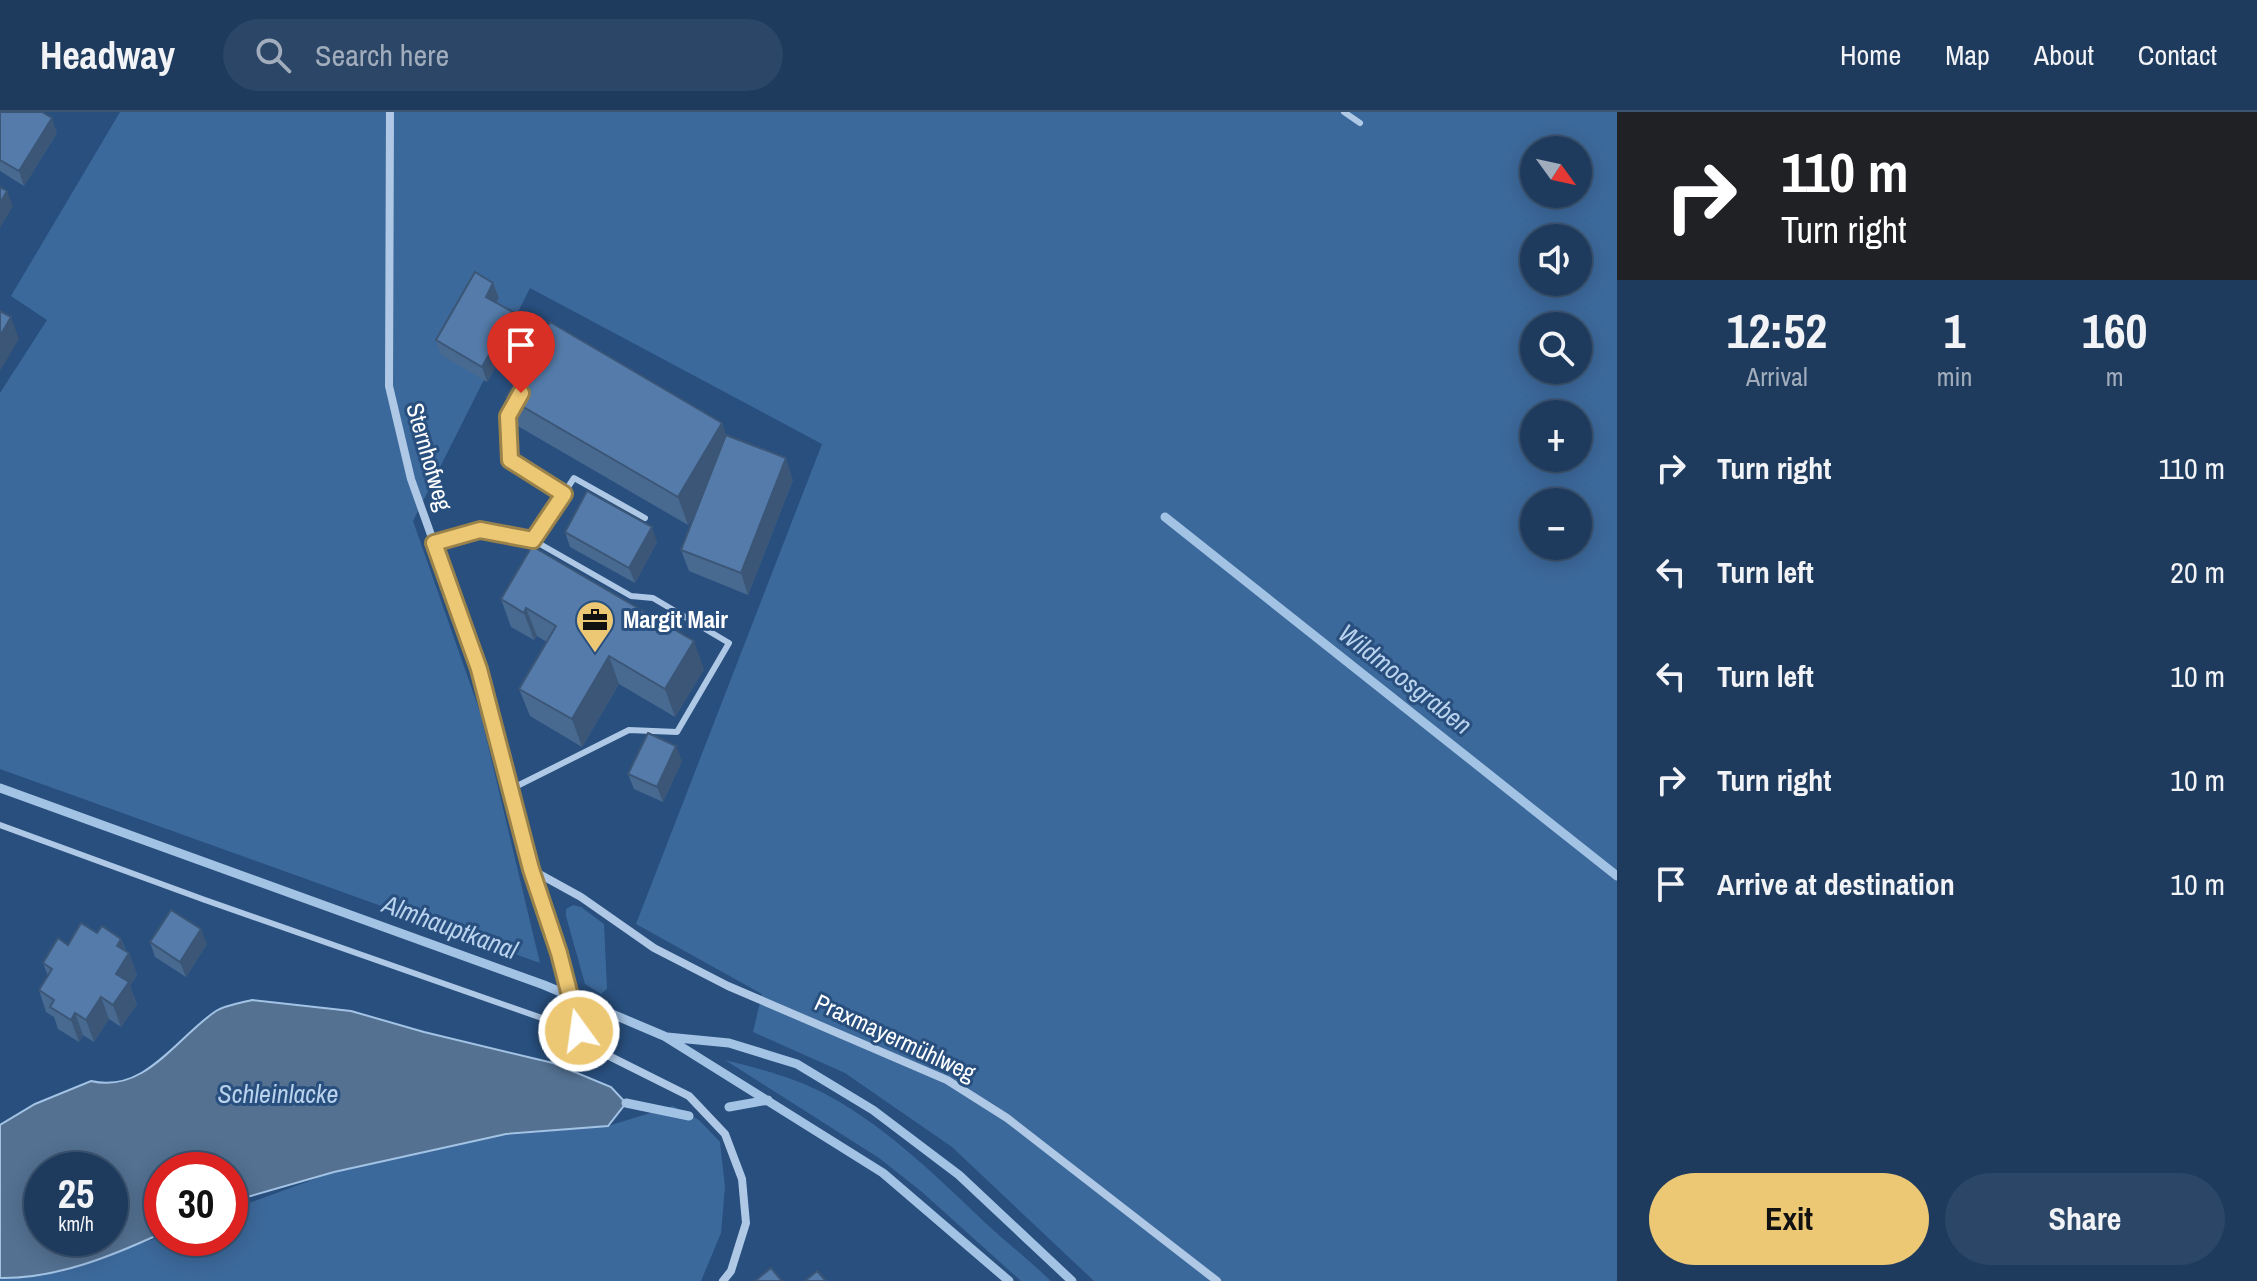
<!DOCTYPE html>
<meta charset="utf-8">
<style>
body{margin:0;font-family:"Archivo Narrow",sans-serif;background:#2b4667;color:#f1f3f6;height:100vh;display:flex;flex-direction:column;font-size:30px;white-space:nowrap}
*{box-sizing:border-box;margin:0}
p{font-size:26px;color:#a1adbc}
.icon{flex:none;width:44px;height:44px;fill:none;stroke:currentColor;stroke-width:2;stroke-linecap:round;stroke-linejoin:round}
.map{position:relative;flex:1;overflow:hidden}
.drawer{display:flex;flex-direction:column;background:#1e3b5e;width:640px}
.drawer>*{flex:none}
.banner{background:#202124;color:#fff;overflow:hidden}
.needle{width:52px;rotate:123deg}
.buttons{position:absolute;left:1520px;top:24px;display:grid;gap:16px}
.buttons a{display:grid;place-items:center;width:72px;height:72px;border-radius:50%;background:#1e3b5e;box-shadow:0 4px 20px #0003,0 0 0 2px #3c5573;font-size:40px}
.speed{position:absolute;left:24px;top:1040px;display:flex;gap:16px;font-size:40px;font-weight:700;text-align:center}
.speed>*{display:grid;place-content:center;width:104px;height:104px;border-radius:50%;background:#1e3b5e;box-shadow:0 4px 20px #0003,0 0 0 2px #3c5573;line-height:1}
.speed small{font-size:20px;font-weight:400}
.speed .limit{border:12px solid #d22;background:#fff;color:#111}
.pin{position:absolute;display:grid;place-items:center;width:68px;height:68px;color:#fff;margin:-82px -34px;border-radius:50% 50% 50% 0;rotate:-45deg;box-shadow:0 0 8px #0007}
.pin .icon{rotate:45deg}
.me{position:absolute;width:88px;margin:-44px;rotate:346deg;stroke-linejoin:round;filter:drop-shadow(0 0 6px #0008)}
.turn{display:flex;align-items:center;gap:28px;height:168px;padding:0 32px;font-size:36px}
.turn .icon{width:104px;height:104px;stroke-width:2.5}
.turn b{display:block;font-size:56px;line-height:68px}
.eta{display:flex;justify-content:space-evenly;align-items:center;height:136px;text-align:center}
.eta b{font-size:48px;font-weight:700;line-height:56px}
.cta{display:flex;gap:16px;margin-top:auto;padding:16px 32px}
.cta a{flex:1;height:92px;border-radius:48px;background:#edc874;color:#111;font-size:32px;font-weight:700;line-height:92px;text-align:center}
.cta a+a{background:#2b4667;color:#f1f3f6}
ul{padding:0;list-style:none}
li{display:flex;align-items:center;gap:24px;height:104px;padding:0 32px}
li div{flex:1}
li b{display:block;font-size:30px}
li em{font-style:normal}
header{display:flex;align-items:center;gap:48px;box-sizing:border-box;height:112px;padding:0 40px;background:#1e3b5e;border-bottom:2px solid #3c5573}
header strong{font-size:38px}
nav{display:flex;gap:44px;margin-inline-start:auto;font-size:28px}
.search{width:560px;height:72px;background:#2b4667;display:flex;align-items:center;gap:20px;box-sizing:border-box;padding:0 28px;border-radius:44px;color:#a1adbc;font-size:30px}
main{display:flex;flex:1;min-height:0}
.map>svg:first-child{display:block}
</style>
<header>
<strong>Headway</strong>
<div class="search"><svg class="icon" aria-label="search" viewBox="0 0 24 24"><circle cx="10" cy="10" r="6"/><path d="M15 15l6 6"/></svg>Search here</div>
<nav><a>Home</a><a>Map</a><a>About</a><a>Contact</a></nav>
</header>
<main>
<div class="map">
<svg width="1617" height="1169" viewBox="0 0 1617 1169">
<rect width="100%" height="100%" fill="#284f7e"/>
<path fill="#3c699b" fill-rule="evenodd" d="M120 0H1617V1169H1094L952 1035 845 961 753 920 762 882 636 812 822 332 530 176 413 409 480 600 540 851 0 657V281L47 208 11 184ZM1534 38H1578V82H1534ZM1534 126H1578V170H1534ZM1534 214H1578V258H1534ZM1534 302H1578V346H1534ZM1534 390H1578V434H1534Z
M573 793 581 795 604 812 607 877 601 882 585 872 566 804V797Z
M725 948C761 957 797 966 829 984 891 1018 941 1069 991 1116 1011 1134 1032 1151 1051 1169H1021L922 1080 879 1046Z
M673 994 699 1008 720 1030 725 1075 721 1121 701 1169H0V1165L131 1135 162 1124V1126H230V1098L334 1060 439 1029 608 1014Z"/>
<path fill="#547192" stroke="#a3c3e5" stroke-width="2" fill-rule="evenodd" d="M252 888 351 899 424 920 553 951 611 975 626 991 608 1014 506 1022 334 1060 230 1090V1058H162V1121C112 1144 56 1167 0 1166V1013L35 992 91 969C145 982 177 925 216 899 226 893 241 891 252 888ZM42 1058H110V1126H42Z"/>
<g fill="none" stroke-linecap="round" stroke-linejoin="round">
<path stroke="#a3c3e5" stroke-width="9" d="M1165 405 1617 764
M0 676 544 873 664 924 883 1061 1009 1169
M667 925 729 931 797 952 873 998 959 1063 1072 1169
M626 991 689 1004
M729 995 768 988"/>
<path stroke="#aec8e5" stroke-width="6" d="M1344 0 1360 11
M515 293 508 304 510 348 564 382
M533 428 574 366 645 406
M434 431 480 418 533 428 631 484 653 486 729 531 677 620 629 618 511 677
M0 713 205 788 579 919"/>
<path stroke="#aec8e5" stroke-width="8" d="M390 0 389 274 411 367 479 557 531 757 559 841 579 919 601 940 689 984 725 1022 742 1067 746 1111 731 1159 723 1169
M532 758 581 785 654 836 728 874 947 968 1007 1006 1217 1169"/>
</g>
<path fill="#486a91" d="M0 0 57 21 24 74 0 59Z
M493 171 499 186 496 190 519 215 487 270 441 243 436 228Z
M506 285 722 311 726 324 793 368 748 483 689 459 681 438 696 400 688 413 516 313Z
M565 420 657 430 635 471 570 435Z
M501 487 704 557 675 605 619 572 582 635 530 604 519 577 547 530 537 524 534 528 511 515Z
M682 649 663 690 634 677 628 662Z
M97 821 121 827 126 839 129 841 137 863 130 874 137 892 121 915 109 907 94 930 83 923 79 930 58 917 54 905 46 900 39 878 48 864 43 851 68 833Z
M150 830 207 832 186 865 155 845Z"/>
<path fill="#3b5676" d="M52 6 57 21 24 74 19 59Z
M7 79 13 94 0 116V91Z
M493 171 499 186 491 199 486 185Z
M513 200 519 215 487 270 482 255Z
M11 205 19 227 0 259V224Z
M722 311 732 339 688 413 678 385Z
M786 346 793 368 748 483 741 461Z
M652 415 657 430 635 471 629 456Z
M526 496 537 524 534 528 524 501Z
M694 529 704 557 675 605 665 577Z
M609 544 619 572 582 635 572 607Z
M676 634 682 649 663 690 657 675Z
M201 817 207 832 186 865 180 850Z
M121 827 127 844 129 841 137 863 130 874 137 892 121 915 113 893 117 834Z
M101 885 109 907 94 930 86 908Z
M75 901 83 923 79 930 71 908Z"/>
<path fill="#547ba9" stroke="#3b5676" stroke-width="2" d="M0 0H42L52 6 19 59 0 48Z
M0 75 7 79 0 91Z
M475 160 493 171 486 185 513 200 482 255 436 228Z
M0 199 11 205 0 224Z
M550 210 722 311 678 385 506 285Z
M726 323 786 346 741 461 681 438Z
M587 379 652 415 629 456 565 420Z
M532 434 694 529 665 577 609 544 572 607 519 577 556 514 526 496 524 501 501 487Z
M648 621 676 634 657 675 628 662Z
M171 798 201 817 180 850 150 830Z
M81 811 97 821 102 814 121 827 117 834 129 841 116 862 129 870 113 893 101 885 86 908 75 901 71 908 50 895 54 888 39 878 52 857 43 851 58 826 68 833Z
M771 1156 782 1169H755Z
M817 1159 826 1169H805Z"/>
<g fill="none" stroke-linecap="round" stroke-linejoin="round">
<g stroke="#9a824b" stroke-width="20">
<path id="route" d="M521 281 508 304 510 348 564 382 533 428 480 418 434 431 479 557 531 757 559 841 579 919"/>
</g>
<use href="#route" stroke="#edc874" stroke-width="14"/>
</g>
<defs>
<g id="office-pin" transform="scale(2)"><path d="M0 17L-7.5 6A9.5 9.5 0 1 1 7.5 6Z" fill="#edc874" stroke="#284f7e"/><path d="M-6-3h4V-5.5h4V-3h4V5H-6ZM-1-4.5V-3h2v-1.5ZM-6 0V1H6V0Z" fill="#111"/></g>
</defs>
<g fill-rule="evenodd">
<use href="#office-pin" x="595" y="508"/>
</g>
<g text-anchor="middle" stroke-width="6" stroke-linejoin="round" paint-order="stroke">
<g font-size="24" fill="#fff" stroke="#284f7e">
<text transform="translate(429 345) rotate(74)" y="8">Sternhofweg</text>
<text transform="translate(895 926) rotate(25)" y="8">Praxmayermühlweg</text>
</g>
<g font-size="24" font-weight="bold" fill="#fff" stroke="#284f7e" text-anchor="start">
<text x="623" y="516">Margit Mair</text>
</g>
<g font-size="26" font-style="italic" fill="#b9d2ed" stroke="#284f7e">
<text transform="translate(1405 567) rotate(38)" y="9">Wildmoosgraben</text>
<text transform="translate(450 815) rotate(20)" y="9">Almhauptkanal</text>
<text x="278" y="991">Schleinlacke</text>
</g>
</g>
</svg>
<div class="buttons">
<a><svg class="needle" viewBox="-14 -14 28 28"><path d="M0-13l5 13h-10z" fill="#e53935"/><path d="M0 13l5-13h-10z" fill="#a1adbc"/></svg></a>
<a><svg class="icon" aria-label="sound" viewBox="0 0 24 24"><path d="M4 9h4l5-4v14l-5-4H4zM17 9q2 3 0 6"/></svg></a>
<a><svg class="icon" aria-label="search" viewBox="0 0 24 24"><circle cx="10" cy="10" r="6"/><path d="M15 15l6 6"/></svg></a>
<a>+</a>
<a>−</a>
</div>
<div class="speed"><div>25<small>km/h</small></div><div class="limit">30</div></div>
<div class="pin" style="left:521px;top:281px;background:#d93025"><svg class="icon" aria-label="arrive" viewBox="0 0 24 24"><path d="M6 21V4h12l-3 4 3 4H6"/></svg></div>
<svg class="me" style="left:579px;top:919px" viewBox="-20 -20 40 40"><circle r="17" fill="#edc874" stroke="#fff" stroke-width="3"/><path d="M0-11L8 9 0 5-8 9z" fill="#fff"/></svg>
</div>
<section class="drawer">
<div class="banner">
<div class="turn"><svg class="icon" aria-label="right" viewBox="0 0 24 24"><path d="M7 20v-9h11M14 6l5 5-5 5"/></svg><div><b>110 m</b>Turn right</div></div>
</div>
<div class="eta">
<div><b>12:52</b><p>Arrival</p></div>
<div><b>1</b><p>min</p></div>
<div><b>160</b><p>m</p></div>
</div>
<ul>
<li><svg class="icon" aria-label="right" viewBox="0 0 24 24"><path d="M7 20v-9h11M14 6l5 5-5 5"/></svg><div><b>Turn right</b></div><em>110 m</em></li>
<li><svg class="icon" aria-label="left" viewBox="0 0 24 24"><path d="M17 20v-9H6M10 6l-5 5 5 5"/></svg><div><b>Turn left</b></div><em>20 m</em></li>
<li><svg class="icon" aria-label="left" viewBox="0 0 24 24"><path d="M17 20v-9H6M10 6l-5 5 5 5"/></svg><div><b>Turn left</b></div><em>10 m</em></li>
<li><svg class="icon" aria-label="right" viewBox="0 0 24 24"><path d="M7 20v-9h11M14 6l5 5-5 5"/></svg><div><b>Turn right</b></div><em>10 m</em></li>
<li><svg class="icon" aria-label="arrive" viewBox="0 0 24 24"><path d="M6 21V4h12l-3 4 3 4H6"/></svg><div><b>Arrive at destination</b></div><em>10 m</em></li>
</ul>
<div class="cta"><a>Exit</a><a>Share</a></div>
</section>
</main>
